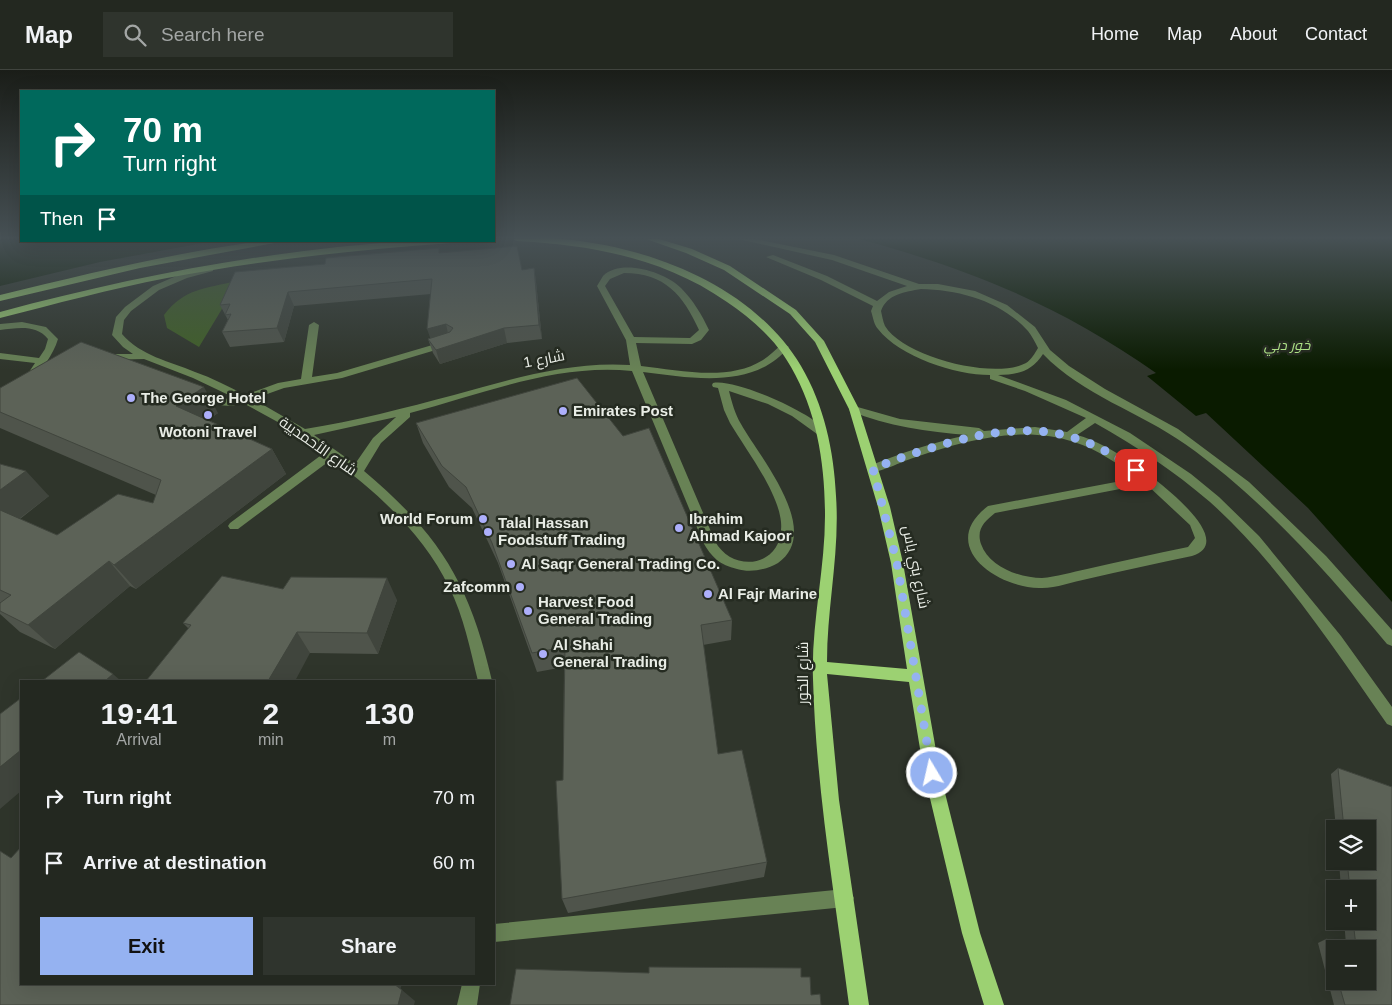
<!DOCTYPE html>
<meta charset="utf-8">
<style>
body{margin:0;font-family:Arial,Cairo,sans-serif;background:#2f342d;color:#f1f3f6;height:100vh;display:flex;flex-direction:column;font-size:19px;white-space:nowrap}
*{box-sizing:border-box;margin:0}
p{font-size:16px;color:#a3a6a5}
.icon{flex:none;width:28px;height:28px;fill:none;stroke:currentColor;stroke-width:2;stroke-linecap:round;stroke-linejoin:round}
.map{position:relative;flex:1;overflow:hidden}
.details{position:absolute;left:20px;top:610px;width:475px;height:305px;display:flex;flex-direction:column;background:#232820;border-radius:0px;box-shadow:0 5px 20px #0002,0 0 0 1px #40443e}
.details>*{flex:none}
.guide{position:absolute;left:20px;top:20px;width:475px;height:152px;border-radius:0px;box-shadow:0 5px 20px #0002,0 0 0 1px #40443e;background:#00695c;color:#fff;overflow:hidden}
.controls{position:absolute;left:1326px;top:750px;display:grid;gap:10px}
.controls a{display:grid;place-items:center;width:50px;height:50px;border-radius:0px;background:#232820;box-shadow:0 5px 20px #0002,0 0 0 1px #40443e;font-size:25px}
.pin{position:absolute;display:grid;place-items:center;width:42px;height:42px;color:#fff;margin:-21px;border-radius:10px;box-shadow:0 2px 8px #0006}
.me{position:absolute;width:55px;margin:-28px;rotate:351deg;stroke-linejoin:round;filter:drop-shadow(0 0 4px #0008)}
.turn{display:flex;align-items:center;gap:18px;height:105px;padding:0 20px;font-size:22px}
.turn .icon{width:65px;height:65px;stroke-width:2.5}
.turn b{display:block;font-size:35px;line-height:42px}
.then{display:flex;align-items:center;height:48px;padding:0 20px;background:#0003;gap:10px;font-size:19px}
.eta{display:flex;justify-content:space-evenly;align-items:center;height:85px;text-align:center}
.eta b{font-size:30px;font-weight:700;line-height:35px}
.button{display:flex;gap:10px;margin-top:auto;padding:10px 20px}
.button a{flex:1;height:58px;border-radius:0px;background:#95b2f1;color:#111;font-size:20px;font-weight:700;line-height:58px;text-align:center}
.button a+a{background:#2f342d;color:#f1f3f6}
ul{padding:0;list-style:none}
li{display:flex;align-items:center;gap:15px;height:65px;padding:0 20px}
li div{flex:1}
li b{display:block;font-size:19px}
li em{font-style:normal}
header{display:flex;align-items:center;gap:30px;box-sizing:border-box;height:70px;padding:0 25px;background:#232820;border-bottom:1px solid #40443e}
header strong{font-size:24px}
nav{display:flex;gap:28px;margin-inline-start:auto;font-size:18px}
.search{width:350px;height:45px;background:#2f342d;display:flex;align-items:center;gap:12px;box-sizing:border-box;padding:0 18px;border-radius:0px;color:#a3a6a5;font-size:19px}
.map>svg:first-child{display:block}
</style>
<header>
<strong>Map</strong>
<div class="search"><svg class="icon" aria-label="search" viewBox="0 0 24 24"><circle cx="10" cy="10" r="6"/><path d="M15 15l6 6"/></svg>Search here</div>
<nav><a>Home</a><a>Map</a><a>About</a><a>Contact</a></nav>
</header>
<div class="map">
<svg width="1392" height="935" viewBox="0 0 1392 935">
<rect width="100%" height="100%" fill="#2f352b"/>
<path fill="#406026" d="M236 211 234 219 199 277 167 258 164 245C185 218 204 219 236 211Z"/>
<path fill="#0a1b00" d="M0 169H21V171H214L100 192 0 216Z
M859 169H1392V532L1308 438 1206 343 1196 346 1147 306 1156 303C1061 236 970 199 859 169Z"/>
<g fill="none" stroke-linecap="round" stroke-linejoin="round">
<path fill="#688255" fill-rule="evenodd" d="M738 169H755L834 185 919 214H938L975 221 1007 235 1035 257 1050 280 1069 296 1105 319 1178 359 1249 412 1326 486 1392 560V576L1387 574C1326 501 1263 429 1185 374 1140 342 1082 325 1043 284 1032 301 1018 305 998 305L1066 330 1130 363 1191 404 1219 427 1259 466 1341 566 1392 637V656L1387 654C1335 579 1277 492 1210 432 1174 401 1136 376 1095 353L1077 365C1095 370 1111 379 1126 389 1143 399 1243 470 1192 486 1157 493 1122 501 1087 509 1072 512 1054 519 1039 518 995 517 937 475 988 436L1137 408C1118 394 1097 379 1074 372 1023 355 965 370 916 387 905 390 878 404 869 402L867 399 869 396C901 383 934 372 968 365 927 362 888 356 850 341L849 339 854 336 900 349 979 358 984 361 1035 357 1067 362 1086 348 1025 321 990 309V305C955 305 900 287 878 259 874 255 873 247 871 241L873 236 821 210 766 187 773 185 827 206 877 231 889 222 907 216 832 190ZM921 219C960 220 1001 231 1028 261 1032 266 1035 272 1038 278 1035 283 1031 290 1026 293 994 310 904 287 885 256 883 252 882 245 881 241 887 224 905 222 921 219ZM1146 414 1190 455 1195 468 1188 477C1154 484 1121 491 1087 499 1072 502 1056 507 1042 508 1020 508 989 497 981 474 976 459 985 451 995 443Z
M210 196 213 197V201L187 208 159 220 131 241 124 250 122 264C141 286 169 291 195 302 212 308 228 316 245 325L278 313 301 309 309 255 314 252 319 255 312 307 337 303 446 271 451 274 449 276 342 308 284 318 253 329 305 359C355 351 405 338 454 325 512 309 570 291 630 295L626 270 597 216C599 213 601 209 603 206 621 188 665 202 681 218 693 230 702 245 709 260L701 270 692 274 636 273 641 296C679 300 728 312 763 290 769 286 775 280 781 275L784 274 789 277C753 320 692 308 643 302L715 471C732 504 785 498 781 452 778 421 746 380 730 353L724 340 718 318 713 317 712 315 713 313C734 308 813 343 826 361L825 364H817L792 346 768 334 729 321C732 333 735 344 741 354 758 385 824 461 778 493 766 500 750 503 737 499 720 495 711 487 703 472L632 301C557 293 482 324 410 343V347L381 373 364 401C440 465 470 514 492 611H478C470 579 464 547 449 517 424 465 377 422 332 389L238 459H230L228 456 230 453 324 383 285 356 243 333C224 340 209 332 191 324L190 322 195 319 222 329 235 328 193 308 144 289 102 290 97 287 102 284H133L123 277 112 265 116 247 125 237 153 216 181 204ZM624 203C665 203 683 225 699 260L690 268 634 267 605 216 610 209ZM396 347 373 368 355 394 314 365Z
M22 252 46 257 58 269C53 286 41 299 32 313L28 314 23 311 35 293 0 289V283L39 288 45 279 48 269C36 254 17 258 0 260V254Z
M845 819 851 822 854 828 851 834 845 837 494 872V854Z
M462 914H480L477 935H457Z"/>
<path fill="#9cd172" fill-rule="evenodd" d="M513 169C529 169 546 168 562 169 651 177 753 216 801 296 824 335 834 381 836 426 840 482 827 536 827 592L907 599 891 493 878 437 849 339 815 272 790 244 724 200 686 183 646 169H659L692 179 730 196 796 240 824 271 859 339 890 437 903 493 940 703 980 863 1004 935H984L962 863 924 703 909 612 827 604 839 730 869 935H849C835 827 816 718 813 609 811 555 825 500 825 446 825 394 817 342 791 297 776 270 752 249 727 232 664 188 592 175 517 171Z
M261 171H285L140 198 0 231V225C86 204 173 183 261 171Z
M409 171H454L450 173C355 180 260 190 167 208 110 219 55 234 0 248V242C134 206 270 180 409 171Z"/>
</g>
<path fill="#4f544b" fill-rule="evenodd" d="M441 183 522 200 534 198 536 212 542 269 507 273 440 294 433 283 428 269 430 268 431 224 294 236 284 272 230 277 222 262 228 250 220 235Z
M0 318 218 343 208 350 272 379 286 404 136 519 130 516 55 579 20 562 0 544V533L1 532H0V394L49 426 20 449 57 465 153 433 156 425 0 358Z
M416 353 732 550 731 570 703 575 718 684 767 792 764 807 568 843 562 829 564 597 537 602 498 493 472 438 449 417 423 373Z
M283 519 397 530 378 584 310 583 188 558 183 553Z
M1338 698 1392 717V935H1334L1318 873 1326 869 1346 874 1344 851H1368V819H1341L1339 791H1368V759H1336L1331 704ZM1335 879H1368V911H1335Z"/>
<path fill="#40453d" d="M534 198 536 212 542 269 539 255Z
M288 222 294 236 284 272 277 258Z
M446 254 449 268 432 273 427 259Z
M504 258 507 273 440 294 436 280Z
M204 317 218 343 192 361 176 336Z
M272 379 286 404 136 519 114 495Z
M26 401 49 426 7 458 0 451V420Z
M109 491 130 516 55 579 28 555Z
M387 508 397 530 378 584 367 563Z
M297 562 310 583 295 611H268Z
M113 604 121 611H105Z
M21 680V721L0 739V697Z
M393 914H402L400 920Z
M402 920 415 931 414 935H398Z"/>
<path fill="#5c6257" stroke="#40453d" d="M517 176 522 200 534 198 539 255 504 258 436 280 428 269 450 262 453 258 446 254 427 259 432 209 288 222 277 258 222 262 231 244 225 245 230 234 220 235 235 202 325 194 326 188 439 178V183Z
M81 272 204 317 176 336 272 379 114 495 109 491 28 555 0 541V533L11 525 0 520V440L57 465 118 424 153 433 161 410 0 342V318Z
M577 308 623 366 649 358 732 550 701 555 718 684 742 680 767 792 562 829 556 711 563 710 565 577 532 583 492 473 466 417 442 396 416 353Z
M0 394 26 401 0 420Z
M222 506 283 519 291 507 387 508 367 563 297 562 268 611H146L191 555 183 553Z
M79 582 113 604 105 611H42Z
M21 628V680L0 697V644Z
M1338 698 1392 717V935H1345L1338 911H1368V879H1335V901L1326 869 1356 876 1353 851H1368V819H1350L1347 791H1368V759H1344Z
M21 777V914H394L402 920 398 935H0V781L11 788Z
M649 897 801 898V907H810L811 925 820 924 821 935H510L516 899 649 903Z"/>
<linearGradient id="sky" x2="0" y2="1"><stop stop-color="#1a1d18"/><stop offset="0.56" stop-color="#475155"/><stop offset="1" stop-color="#475155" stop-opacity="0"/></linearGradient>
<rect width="1392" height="300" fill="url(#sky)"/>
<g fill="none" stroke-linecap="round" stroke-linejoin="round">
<path stroke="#95b2f1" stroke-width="9" stroke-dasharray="0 16.2" d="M932 703 897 493 873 399C900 387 927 379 955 371 1027 353 1074 356 1136 400"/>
</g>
<g fill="#adaffb" stroke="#252b21" stroke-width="2">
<circle cx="131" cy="328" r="5"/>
<circle cx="563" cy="341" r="5"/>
<circle cx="208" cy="345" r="5"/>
<circle cx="483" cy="449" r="5"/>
<circle cx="679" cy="458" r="5"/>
<circle cx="488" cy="462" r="5"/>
<circle cx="511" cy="494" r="5"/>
<circle cx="520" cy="517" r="5"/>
<circle cx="708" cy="524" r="5"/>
<circle cx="528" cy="541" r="5"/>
<circle cx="543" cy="584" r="5"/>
</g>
<g text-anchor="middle" stroke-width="5" stroke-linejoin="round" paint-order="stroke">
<g font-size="14" font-style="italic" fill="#ade186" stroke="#252b21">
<text x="1287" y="280">خور دبي</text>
</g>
<g font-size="15" fill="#e9ede6" stroke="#252b21">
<text transform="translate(544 289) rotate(-11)" y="5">شارع 1</text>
<text transform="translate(318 376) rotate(35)" y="5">شارع الأحمديية</text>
<text transform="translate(916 497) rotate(78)" y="5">شارع بني ياس</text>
<text transform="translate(803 603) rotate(-90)" y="5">شارع الخور</text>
</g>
<g font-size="15" font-weight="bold" fill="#e9ede6" stroke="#252b21" text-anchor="start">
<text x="141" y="333">The George Hotel</text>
<text x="573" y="346">Emirates Post</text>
<text x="208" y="367" text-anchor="middle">Wotoni Travel</text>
<text x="473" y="454" text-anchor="end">World Forum</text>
<text x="689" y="454">Ibrahim<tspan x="689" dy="17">Ahmad Kajoor</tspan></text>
<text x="498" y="458">Talal Hassan<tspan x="498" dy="17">Foodstuff Trading</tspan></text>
<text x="521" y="499">Al Saqr General Trading Co.</text>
<text x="510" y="522" text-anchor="end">Zafcomm</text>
<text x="718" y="529">Al Fajr Marine</text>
<text x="538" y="537">Harvest Food<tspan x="538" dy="17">General Trading</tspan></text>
<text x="553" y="580">Al Shahi<tspan x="553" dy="17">General Trading</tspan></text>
</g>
</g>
</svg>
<div class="controls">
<a><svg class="icon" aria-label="layers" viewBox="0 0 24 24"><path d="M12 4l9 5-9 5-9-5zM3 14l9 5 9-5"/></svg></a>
<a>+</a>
<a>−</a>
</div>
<div class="pin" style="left:1136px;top:400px;background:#d93025"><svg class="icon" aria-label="arrive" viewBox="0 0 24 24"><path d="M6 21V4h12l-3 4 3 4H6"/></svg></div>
<svg class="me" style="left:932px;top:703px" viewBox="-20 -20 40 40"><circle r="17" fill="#95b2f1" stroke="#fff" stroke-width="3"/><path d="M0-11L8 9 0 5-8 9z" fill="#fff"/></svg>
<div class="guide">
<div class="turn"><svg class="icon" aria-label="right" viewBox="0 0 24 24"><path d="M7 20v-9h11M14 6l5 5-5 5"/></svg><div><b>70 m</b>Turn right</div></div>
<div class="then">Then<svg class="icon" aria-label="arrive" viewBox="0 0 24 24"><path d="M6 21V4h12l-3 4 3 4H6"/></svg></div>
</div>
<section class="details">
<div class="eta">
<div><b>19:41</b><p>Arrival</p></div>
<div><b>2</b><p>min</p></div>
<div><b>130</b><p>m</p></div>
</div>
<ul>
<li><svg class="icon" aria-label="right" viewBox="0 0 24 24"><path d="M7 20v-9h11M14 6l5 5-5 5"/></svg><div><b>Turn right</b></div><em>70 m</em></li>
<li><svg class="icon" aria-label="arrive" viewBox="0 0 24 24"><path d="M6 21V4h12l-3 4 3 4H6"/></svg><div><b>Arrive at destination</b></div><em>60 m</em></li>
</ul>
<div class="button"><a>Exit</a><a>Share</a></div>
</section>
</div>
